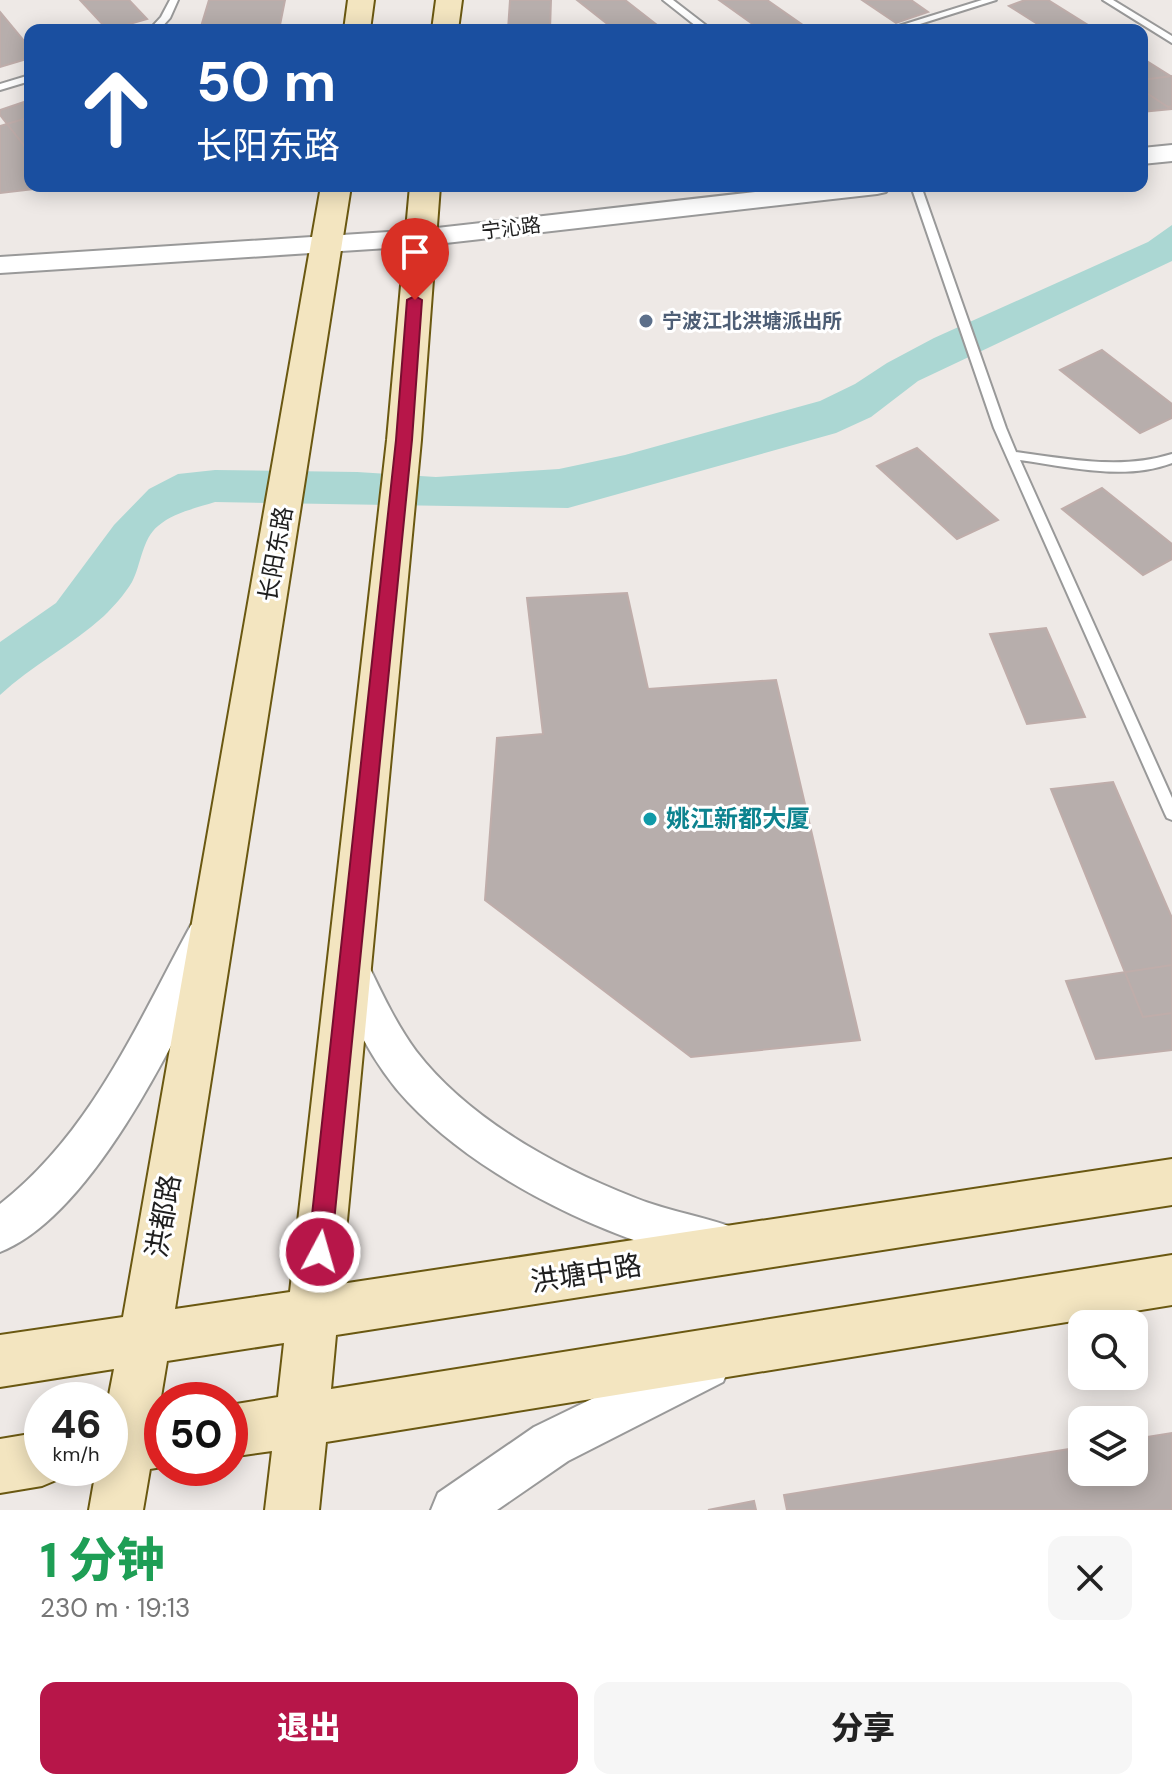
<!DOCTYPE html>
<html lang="zh">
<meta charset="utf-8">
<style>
body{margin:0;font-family:"DM Sans","Noto Sans SC",sans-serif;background:#f6f6f6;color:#222;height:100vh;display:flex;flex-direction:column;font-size:30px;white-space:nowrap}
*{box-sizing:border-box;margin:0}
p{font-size:26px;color:#767676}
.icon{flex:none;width:44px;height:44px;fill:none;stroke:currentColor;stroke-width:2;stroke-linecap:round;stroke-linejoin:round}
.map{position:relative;height:1510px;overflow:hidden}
.panel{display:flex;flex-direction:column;background:#fff;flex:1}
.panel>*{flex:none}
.hud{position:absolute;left:24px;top:24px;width:1124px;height:168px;border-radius:16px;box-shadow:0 4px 20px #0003;background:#1a4fa0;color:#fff;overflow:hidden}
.fabs{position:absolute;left:1068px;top:1310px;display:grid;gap:16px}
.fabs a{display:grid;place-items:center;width:80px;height:80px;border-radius:16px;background:#fff;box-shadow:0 4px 20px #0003;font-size:40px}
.speed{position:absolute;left:24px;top:1382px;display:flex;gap:16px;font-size:40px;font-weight:700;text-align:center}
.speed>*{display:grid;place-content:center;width:104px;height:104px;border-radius:50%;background:#fff;box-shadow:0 4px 20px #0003;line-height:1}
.speed small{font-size:20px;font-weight:400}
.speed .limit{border:12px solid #d22;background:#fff;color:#111}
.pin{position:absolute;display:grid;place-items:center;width:68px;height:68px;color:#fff;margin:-82px -34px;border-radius:50% 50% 50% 0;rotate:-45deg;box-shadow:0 0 8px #0007}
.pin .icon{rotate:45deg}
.me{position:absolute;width:88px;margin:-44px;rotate:6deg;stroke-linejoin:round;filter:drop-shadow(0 0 6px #0008)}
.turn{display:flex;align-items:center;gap:28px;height:168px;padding:0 40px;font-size:36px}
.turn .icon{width:104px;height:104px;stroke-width:2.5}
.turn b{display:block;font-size:56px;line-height:68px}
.round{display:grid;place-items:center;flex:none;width:84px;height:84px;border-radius:16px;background:#f6f6f6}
.summary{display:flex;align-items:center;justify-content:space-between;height:136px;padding:0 40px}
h1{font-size:48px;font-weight:800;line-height:60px;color:#1e9e55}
.button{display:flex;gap:16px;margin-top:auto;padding:16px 40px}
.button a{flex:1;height:92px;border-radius:16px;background:#b71649;color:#fff;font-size:32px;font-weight:800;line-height:92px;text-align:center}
.button a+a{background:#f6f6f6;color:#222}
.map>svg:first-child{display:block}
</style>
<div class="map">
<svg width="1172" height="1510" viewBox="0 0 1172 1510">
<rect width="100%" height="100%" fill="#eee9e6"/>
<path fill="#abd7d3" d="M1172 225V261L918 381 871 417 836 433 568 508 215 502C196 508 173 513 158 526 142 539 141 565 132 582 125 594 113 607 104 616 71 646 32 665 0 695V642L56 603 114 525 149 489 178 474 215 470 357 472 436 477 559 469 625 455 820 401 855 384 887 363 934 338 1148 242Z"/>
<path fill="#b7aeac" stroke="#bfadaa" stroke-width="2" d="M80 0H129L147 19 108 30Z
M209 0H285L279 30H200Z
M510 0H551L550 30H508Z
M577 0H625L661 28 615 30Z
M719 0H767L810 30H761Z
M862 0H911L928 12 896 23Z
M1025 0H1048L1096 30H1047L1009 6Z
M0 12 30 48V58L0 67Z
M1142 58 1172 77V106L1168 107 1142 90Z
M1172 76V109L1142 112V80Z
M30 100V153L0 115V110Z
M30 117V186H60L0 193V126Z
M1102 350 1172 404V418L1140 433 1060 370Z
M917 448 998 520 957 539 877 466Z
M1102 488 1172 544V559L1143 575 1062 509Z
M627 593 648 689 776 680 860 1040 691 1057 485 900 497 738 543 734 527 598Z
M1046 628 1085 717 1027 724 990 634Z
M1113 782 1172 918V1013L1143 1017 1051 789Z
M1172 965V1050L1096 1059 1066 981Z
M1172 1433V1510H787L784 1495 1082 1447V1472H1134V1439Z
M754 1501 756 1510H708Z"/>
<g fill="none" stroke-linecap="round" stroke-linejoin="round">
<g stroke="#999" stroke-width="4">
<path id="service" d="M170 0H178L170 18 159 30H149L161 17Z
M663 0H673L712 30H701Z
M982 0H996L901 30H886Z
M1103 0H1113L1172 36V43Z
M30 75V81L0 90V84Z
M911 186H921L1006 428 1016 452C1069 459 1121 470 1172 454V463C1125 481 1069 467 1020 460L1172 798V820L1167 818 1165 814 994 428Z"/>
</g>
<g stroke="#999" stroke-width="4">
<path id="tertiary" d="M1172 145V161L1142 164V148Z
M807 186H890L886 192 877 194 419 246 0 273V257L419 230Z
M205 920 219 925 225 937C181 1028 96 1214 0 1252V1204C91 1133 137 1024 191 925Z
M349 949 363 954C379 987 394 1021 416 1051 467 1118 556 1167 633 1197 669 1212 709 1217 745 1232L751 1247 745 1262C722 1271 704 1262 681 1255 587 1229 476 1174 408 1102 372 1064 349 1014 329 966L335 954Z
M707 1343 723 1350 730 1366 723 1382 568 1461 497 1510H431L438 1493 534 1427Z"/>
</g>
<g stroke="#6a5811" stroke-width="4">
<path id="secondary" d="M348 0H374L370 30H344Z
M436 0H462L458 30H432Z
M321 186H351L175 1309 290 1292 387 440 410 186H440L421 440 341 1284 1172 1159V1205L336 1335 331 1389 1172 1255V1305L326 1442 319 1510H265L272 1451 230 1457V1405L278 1397 284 1343 167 1361 158 1415H162V1467L150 1469 143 1510H89L96 1470 92 1468H110L108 1400 114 1369 0 1387V1335L123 1317Z
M42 1432V1468H65L61 1478 42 1486 0 1493V1439Z"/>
</g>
<use href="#service" fill="#fff" fill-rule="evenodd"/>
<use href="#tertiary" fill="#fff" fill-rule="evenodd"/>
<use href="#secondary" fill="#f3e5c0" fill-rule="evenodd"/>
</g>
<path fill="#b71649" stroke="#770e2f" stroke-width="2" d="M415 296 422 300 412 440 331 1252 328 1260 320 1263 312 1260 308 1252 396 440 407 300Z"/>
<circle fill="#5c6f8a" stroke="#fff" stroke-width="3" cx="646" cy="321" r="8"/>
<circle fill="#0f9aa8" stroke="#fff" stroke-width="3" cx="650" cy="819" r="8"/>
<g text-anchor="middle" stroke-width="6" stroke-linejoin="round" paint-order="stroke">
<g font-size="20" fill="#1f1f1f" stroke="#fff">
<text transform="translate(511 228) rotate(-7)" y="7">宁沁路</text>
</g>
<g font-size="20" font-weight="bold" fill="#4e5e75" stroke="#fff" text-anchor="start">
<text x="662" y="328">宁波江北洪塘派出所</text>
</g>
<g font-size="24" fill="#1f1f1f" stroke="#fff">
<text transform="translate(276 554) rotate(-80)" y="8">长阳东路</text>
</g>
<g font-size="24" font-weight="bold" fill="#0d838f" stroke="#fff" text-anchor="start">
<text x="666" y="827">姚江新都大厦</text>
</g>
<g font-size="28" fill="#1f1f1f" stroke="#fff">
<text transform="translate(163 1216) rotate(-80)" y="10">洪都路</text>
<text transform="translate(586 1273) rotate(-9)" y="10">洪塘中路</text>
</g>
</g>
</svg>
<div class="fabs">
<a><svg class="icon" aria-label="search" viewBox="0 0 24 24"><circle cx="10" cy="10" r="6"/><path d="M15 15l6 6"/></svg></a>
<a><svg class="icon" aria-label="layers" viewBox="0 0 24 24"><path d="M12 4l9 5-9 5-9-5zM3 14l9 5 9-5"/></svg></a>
</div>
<div class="speed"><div>46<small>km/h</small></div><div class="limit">50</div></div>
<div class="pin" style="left:415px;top:300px;background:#d93025"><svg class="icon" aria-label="arrive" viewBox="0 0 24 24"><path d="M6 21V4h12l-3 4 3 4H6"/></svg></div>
<svg class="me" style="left:320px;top:1252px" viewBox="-20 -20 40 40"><circle r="17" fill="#b71649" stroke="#fff" stroke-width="3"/><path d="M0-11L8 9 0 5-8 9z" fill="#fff"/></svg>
<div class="hud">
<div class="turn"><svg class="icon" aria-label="ahead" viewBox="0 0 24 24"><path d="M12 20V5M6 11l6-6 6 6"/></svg><div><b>50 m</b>长阳东路</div></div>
</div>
</div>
<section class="panel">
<div class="summary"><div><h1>1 分钟</h1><p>230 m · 19:13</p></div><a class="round"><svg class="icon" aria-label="close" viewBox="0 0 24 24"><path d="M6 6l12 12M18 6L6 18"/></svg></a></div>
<div class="button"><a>退出</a><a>分享</a></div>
</section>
